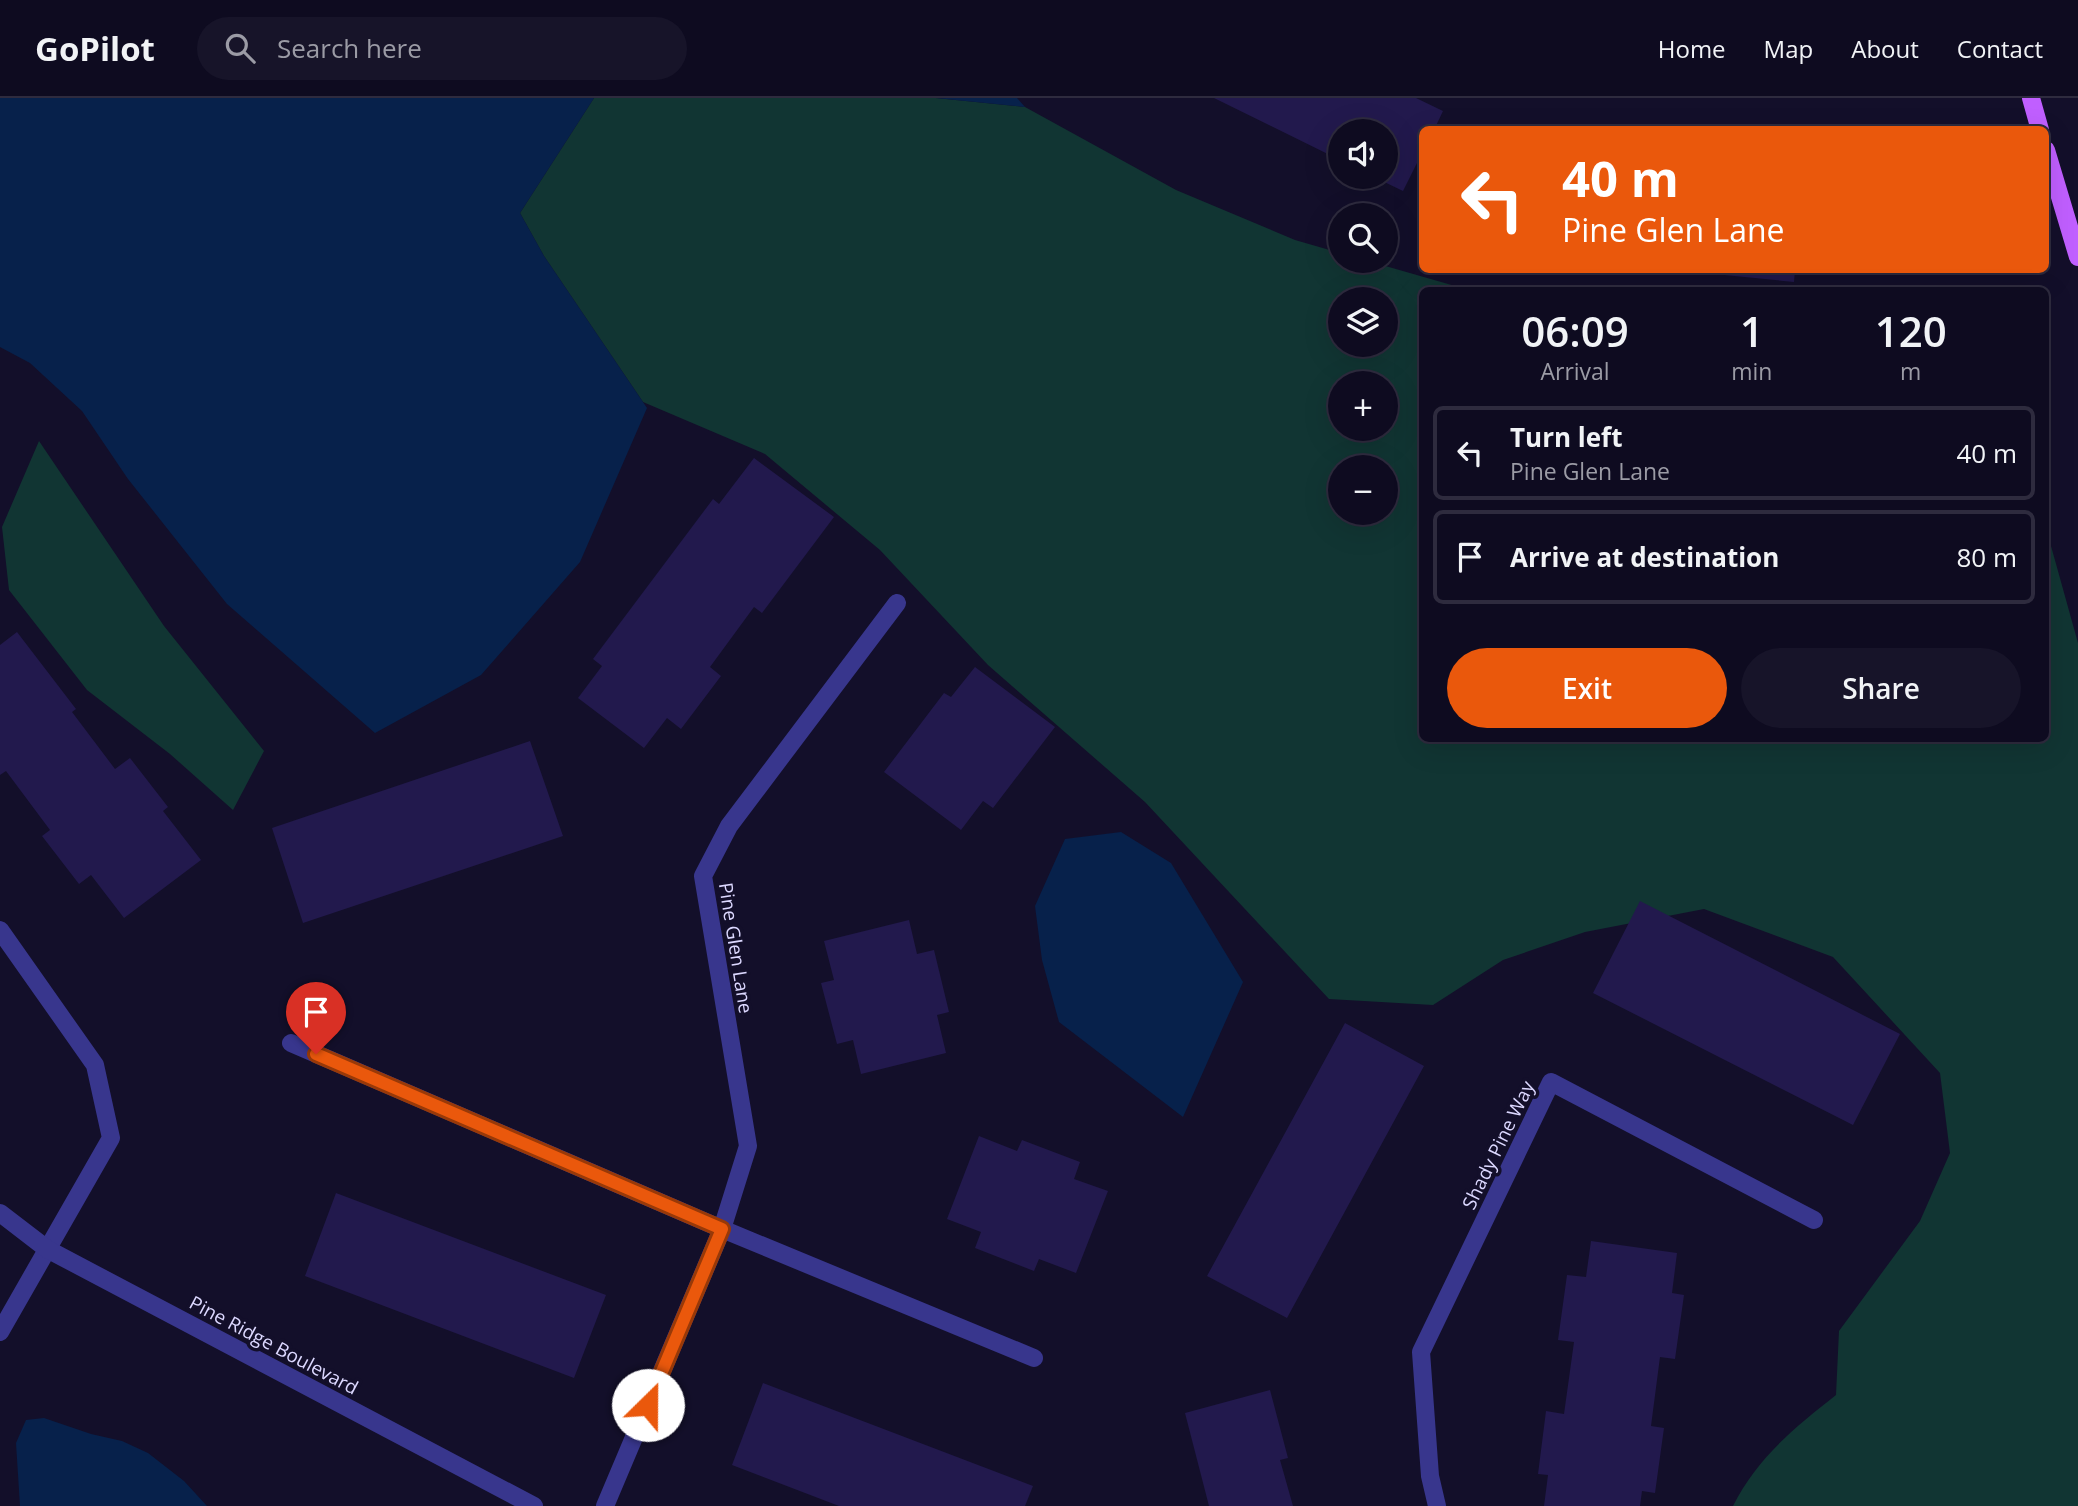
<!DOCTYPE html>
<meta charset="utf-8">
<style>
body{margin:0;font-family:"Open Sans",sans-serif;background:#171429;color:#f1f3f6;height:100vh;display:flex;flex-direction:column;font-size:26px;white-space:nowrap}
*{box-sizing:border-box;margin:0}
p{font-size:23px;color:#9b9ba5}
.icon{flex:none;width:38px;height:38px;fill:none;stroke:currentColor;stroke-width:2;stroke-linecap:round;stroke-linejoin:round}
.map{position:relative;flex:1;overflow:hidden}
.side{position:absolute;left:1419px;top:189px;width:630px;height:455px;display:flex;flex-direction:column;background:#0e0b20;border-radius:10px;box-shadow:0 7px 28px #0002,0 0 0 2px #2e2b3e}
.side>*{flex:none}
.top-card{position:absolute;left:1419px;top:28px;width:630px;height:147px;border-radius:10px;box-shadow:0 7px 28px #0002,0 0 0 2px #2e2b3e;background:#ea580c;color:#fff;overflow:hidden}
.controls{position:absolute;left:1328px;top:21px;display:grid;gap:14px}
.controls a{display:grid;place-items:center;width:70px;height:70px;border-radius:50%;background:#0e0b20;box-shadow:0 7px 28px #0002,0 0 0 2px #2e2b3e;font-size:35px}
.pin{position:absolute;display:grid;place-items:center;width:60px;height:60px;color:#fff;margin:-72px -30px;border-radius:50% 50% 50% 0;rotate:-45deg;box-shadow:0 0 7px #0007}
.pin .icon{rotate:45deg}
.me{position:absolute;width:77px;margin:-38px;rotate:23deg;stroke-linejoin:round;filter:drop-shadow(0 0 5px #0008)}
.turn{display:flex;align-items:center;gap:24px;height:147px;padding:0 28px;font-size:32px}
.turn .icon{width:91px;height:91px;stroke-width:2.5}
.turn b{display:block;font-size:49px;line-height:60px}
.eta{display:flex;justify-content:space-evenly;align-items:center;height:119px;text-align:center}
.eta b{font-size:42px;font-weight:600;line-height:49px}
.cta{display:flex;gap:14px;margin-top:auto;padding:14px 28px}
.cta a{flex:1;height:80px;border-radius:42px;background:#ea580c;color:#fff;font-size:28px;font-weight:600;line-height:80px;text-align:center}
.cta a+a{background:#171429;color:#f1f3f6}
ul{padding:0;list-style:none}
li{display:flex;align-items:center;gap:21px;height:94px;margin:0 14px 10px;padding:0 14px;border:4px solid #2e2b3e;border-radius:10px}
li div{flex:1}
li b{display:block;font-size:26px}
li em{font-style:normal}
header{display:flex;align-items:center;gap:42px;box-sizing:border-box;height:98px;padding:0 35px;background:#0e0b20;border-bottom:2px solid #2e2b3e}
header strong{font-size:33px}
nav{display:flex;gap:38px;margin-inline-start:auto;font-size:24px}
.search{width:490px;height:63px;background:#171429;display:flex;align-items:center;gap:18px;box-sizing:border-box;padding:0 24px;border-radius:38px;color:#9b9ba5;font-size:26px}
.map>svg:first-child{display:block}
</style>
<header>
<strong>GoPilot</strong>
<div class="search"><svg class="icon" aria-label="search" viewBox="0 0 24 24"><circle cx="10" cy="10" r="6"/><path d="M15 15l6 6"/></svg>Search here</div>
<nav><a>Home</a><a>Map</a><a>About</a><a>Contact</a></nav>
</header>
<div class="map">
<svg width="2078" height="1408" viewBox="0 0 2078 1408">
<rect width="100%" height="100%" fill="#130f2a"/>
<path fill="#113533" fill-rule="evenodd" d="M594 0H936L1025 9 1176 92 1295 142 1340 155V163H1368L1469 192H1423V640H2046V430L2078 545V1408H1733C1757 1360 1794 1330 1836 1297L1839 1233 1920 1123 1950 1055 1940 975 1833 859 1704 811 1585 834 1503 862 1433 907 1329 901 1145 704 988 567 880 452 765 356 643 304 544 158 520 115ZM1340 201H1386V247H1340ZM1340 285H1386V331H1340ZM1340 369H1386V415H1340Z
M39 343 164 528 264 653 233 712 170 656 87 592 9 492 2 429Z"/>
<path fill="#07214b" d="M0 0H594L520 115 544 158 647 310 580 464 481 577 375 635 227 506 128 381 82 313 30 265 0 249Z
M936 0H1017L1025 9Z
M1121 734 1171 765 1243 884 1183 1019 1059 924 1042 862 1035 808 1065 741Z
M44 1320 91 1336 122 1343 148 1355 184 1383 207 1408H20L16 1345 26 1322Z"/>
<path fill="#22194d" d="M1214 0H1416L1443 13 1434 32H1423V53L1403 93 1374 79H1386V33H1340V62Z
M1674 172H1795L1794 184Z
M754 360 834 419 762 515 754 509 710 569 721 578 681 631 667 620 644 650 578 600 602 568 593 561 713 401 719 406Z
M17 534 76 611 72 614 115 671 130 660 168 709 163 713 201 762 124 820 91 777 79 786 42 738 50 732 6 673 0 677V547Z
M975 569 1055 629 993 710 983 703 961 732 884 674 944 595 951 599Z
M530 643 563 738 303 825 272 730Z
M1640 803 1900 936 1853 1027 1593 895Z
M909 822 917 856 934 852 949 914 937 917 946 955 861 976 853 942 837 946 821 885 834 882 824 843Z
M1345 925 1424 968 1287 1220 1207 1178Z
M979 1038 1017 1053 1022 1042 1080 1064 1074 1081 1108 1093 1076 1175 1039 1161 1034 1173 975 1150 981 1134 947 1121Z
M336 1095 606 1197 574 1280 305 1178Z
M1591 1143 1677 1155 1672 1195 1684 1197 1675 1261 1660 1259 1651 1328 1664 1330 1655 1395 1642 1393 1640 1408H1544L1548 1377 1538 1376 1546 1313 1564 1316 1574 1244 1558 1242 1567 1177 1586 1179Z
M763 1285 1033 1388 1025 1408H839L732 1367Z
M1270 1292 1288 1360 1280 1362 1293 1408H1209L1185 1315Z"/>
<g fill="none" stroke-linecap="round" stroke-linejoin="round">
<path stroke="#38368d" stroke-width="18" d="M0 832 95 967 111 1040 0 1234
M291 945 722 1131 1034 1260
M605 1408 722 1131 748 1048 703 778 729 728 897 505
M1437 1408 1430 1378 1421 1254 1551 984 1814 1122"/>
<path stroke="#38368d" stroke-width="18" d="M0 1115 47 1151 534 1408"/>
<path stroke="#c05fff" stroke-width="18" d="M2031 0 2040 32
M2046 52 2078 159"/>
</g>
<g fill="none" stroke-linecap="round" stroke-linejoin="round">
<g stroke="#983908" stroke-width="18">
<path id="route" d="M316 956 722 1131 648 1307"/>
</g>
<use href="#route" stroke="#ea580c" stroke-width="12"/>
</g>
<g text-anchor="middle" stroke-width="7" stroke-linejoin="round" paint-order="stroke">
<g font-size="19" fill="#dcd8ff" stroke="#130f2a">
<text transform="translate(736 850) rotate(81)" y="7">Pine Glen Lane</text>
<text transform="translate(1498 1047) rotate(-64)" y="7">Shady Pine Way</text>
<text transform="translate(274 1247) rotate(28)" y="7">Pine Ridge Boulevard</text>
</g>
</g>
</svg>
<div class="controls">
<a><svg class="icon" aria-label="sound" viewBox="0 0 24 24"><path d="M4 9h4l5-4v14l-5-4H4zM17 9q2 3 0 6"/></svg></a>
<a><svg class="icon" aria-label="search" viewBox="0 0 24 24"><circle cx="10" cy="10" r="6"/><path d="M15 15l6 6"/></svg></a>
<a><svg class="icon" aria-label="layers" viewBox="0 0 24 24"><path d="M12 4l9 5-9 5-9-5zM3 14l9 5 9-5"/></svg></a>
<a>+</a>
<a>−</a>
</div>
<div class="pin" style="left:316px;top:956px;background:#d93025"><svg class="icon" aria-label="arrive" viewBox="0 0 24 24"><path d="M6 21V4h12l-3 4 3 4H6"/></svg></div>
<svg class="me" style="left:648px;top:1307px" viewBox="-20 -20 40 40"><circle r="19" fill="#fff"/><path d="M0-13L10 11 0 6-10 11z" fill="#ea580c"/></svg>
<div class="top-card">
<div class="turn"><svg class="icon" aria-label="left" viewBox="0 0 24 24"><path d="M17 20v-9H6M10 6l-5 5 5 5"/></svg><div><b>40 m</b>Pine Glen Lane</div></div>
</div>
<section class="side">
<div class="eta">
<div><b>06:09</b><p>Arrival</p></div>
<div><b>1</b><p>min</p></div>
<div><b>120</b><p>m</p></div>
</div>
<ul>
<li><svg class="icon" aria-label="left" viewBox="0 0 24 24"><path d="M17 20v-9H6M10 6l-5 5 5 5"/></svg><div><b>Turn left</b><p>Pine Glen Lane</p></div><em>40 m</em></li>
<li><svg class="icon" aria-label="arrive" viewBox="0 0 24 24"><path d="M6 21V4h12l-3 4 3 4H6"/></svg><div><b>Arrive at destination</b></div><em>80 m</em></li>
</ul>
<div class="cta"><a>Exit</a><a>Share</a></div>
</section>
</div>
